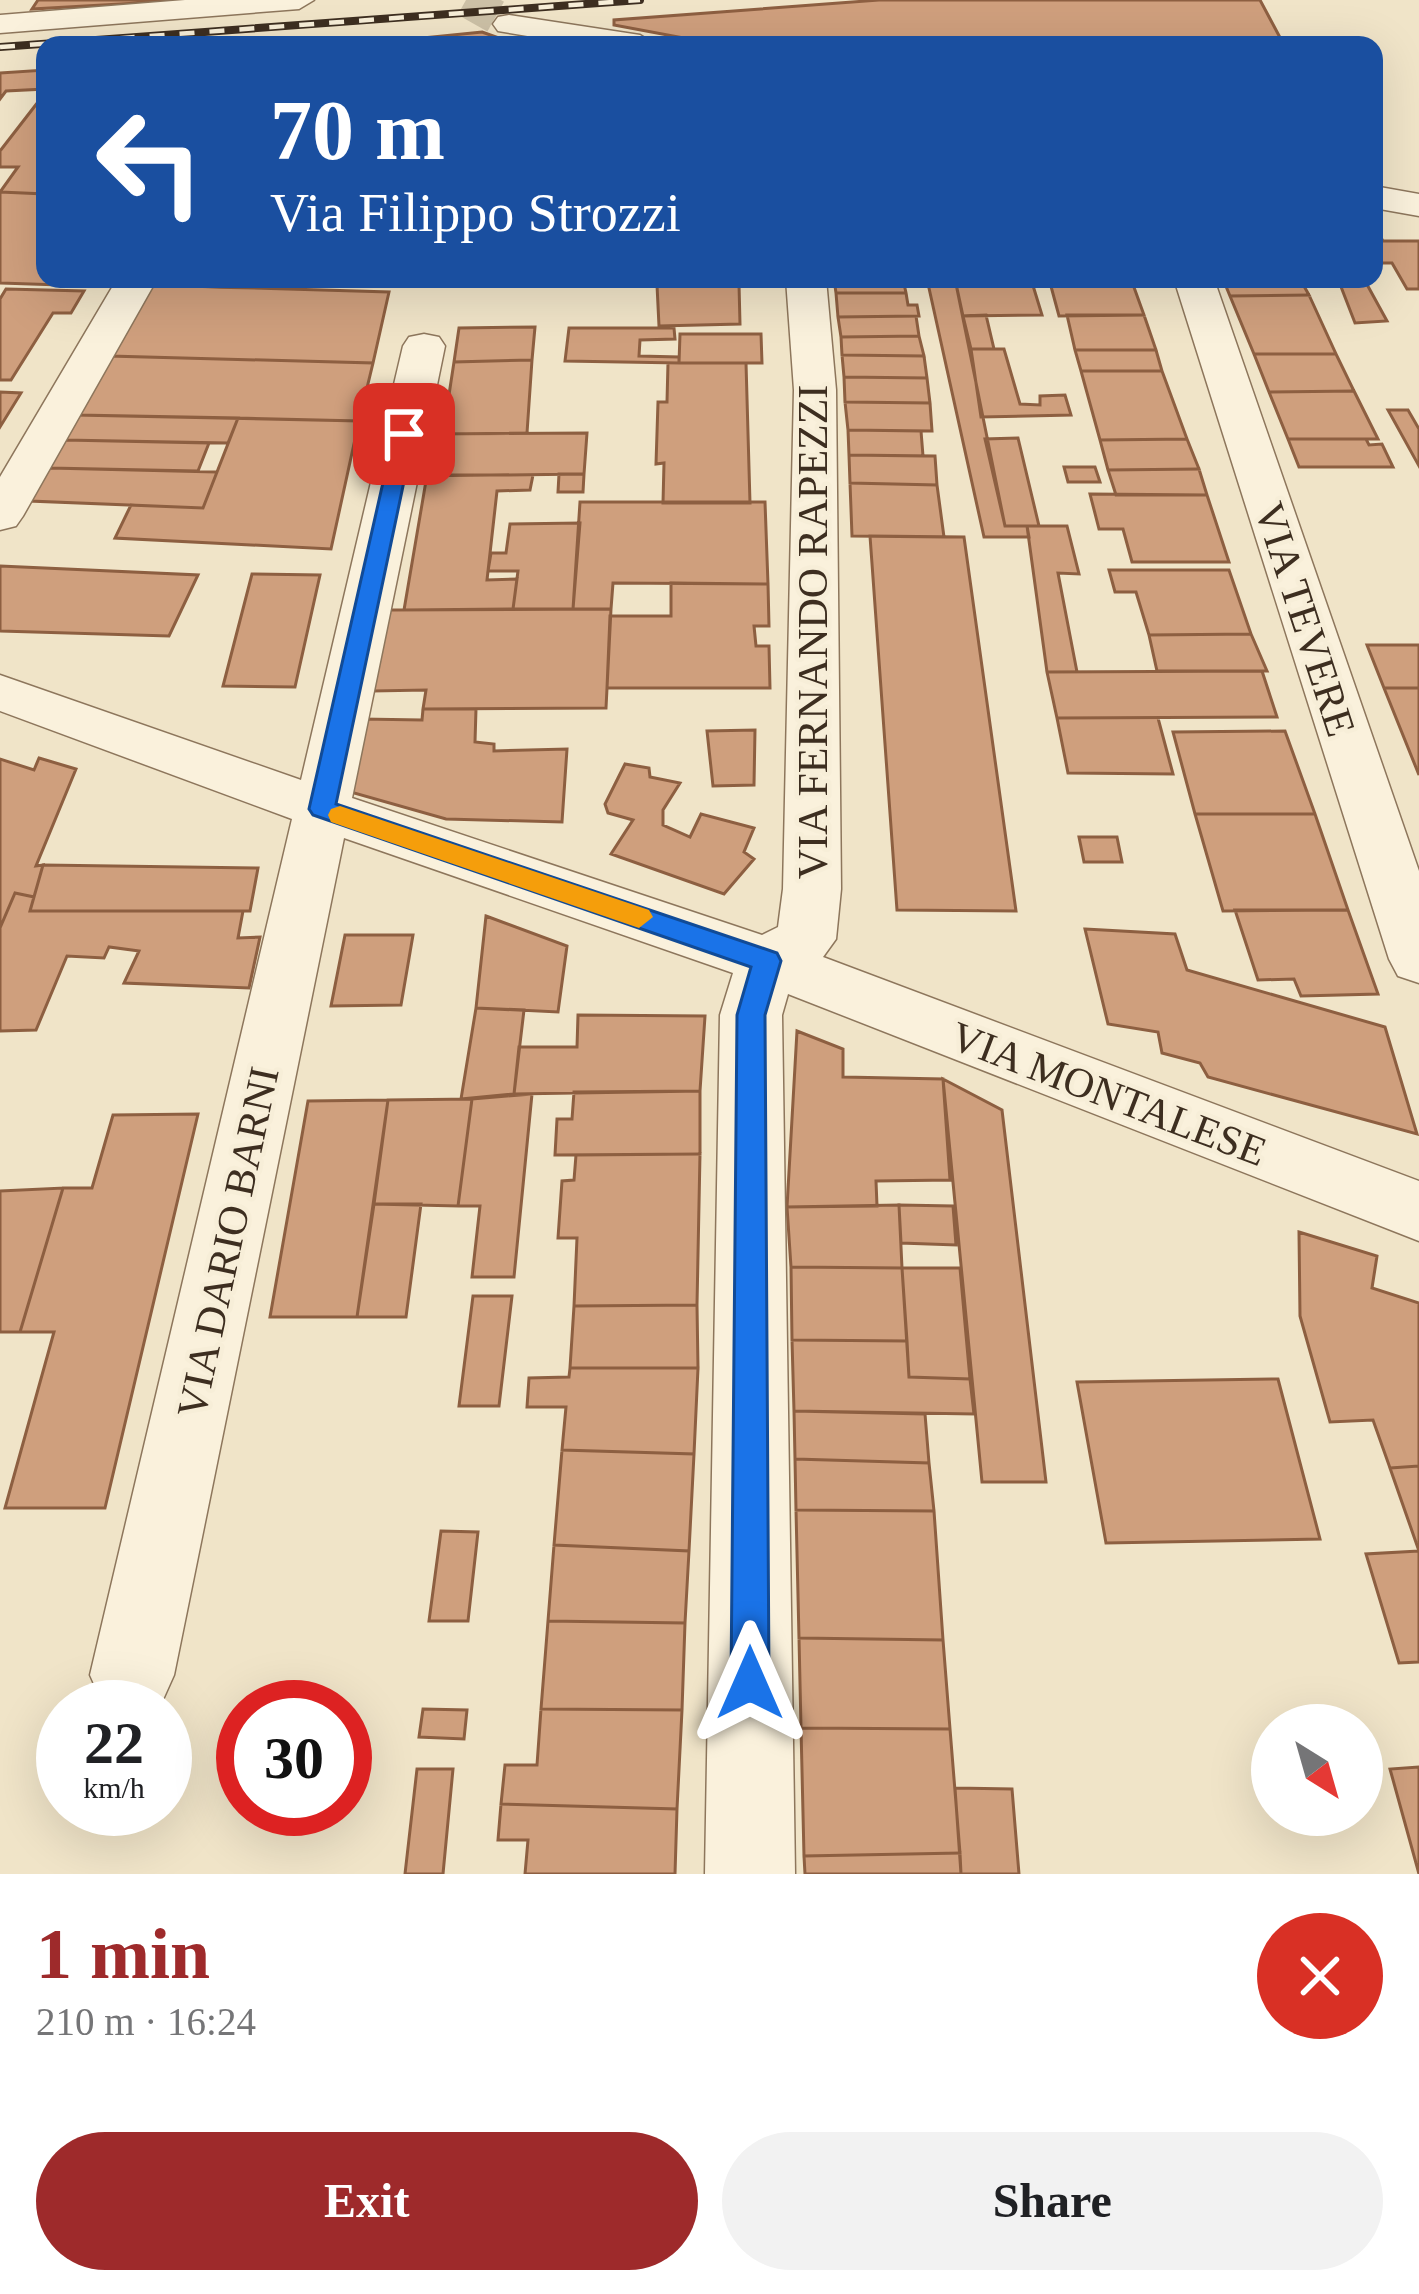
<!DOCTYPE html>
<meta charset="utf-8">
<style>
body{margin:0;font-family:Georgia,serif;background:#f2f2f2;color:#202124;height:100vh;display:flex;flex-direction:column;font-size:45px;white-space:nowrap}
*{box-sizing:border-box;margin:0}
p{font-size:39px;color:#757577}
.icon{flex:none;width:66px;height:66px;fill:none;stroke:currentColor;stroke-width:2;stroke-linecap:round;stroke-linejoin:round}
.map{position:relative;height:1874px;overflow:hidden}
.details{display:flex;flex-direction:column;background:#fff;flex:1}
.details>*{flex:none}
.hud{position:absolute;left:36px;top:36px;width:1347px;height:252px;border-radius:24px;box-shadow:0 12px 48px #0002;background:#1a4fa0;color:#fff;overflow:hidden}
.needle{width:78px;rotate:143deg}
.tools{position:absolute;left:1251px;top:1704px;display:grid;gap:24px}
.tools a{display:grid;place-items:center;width:132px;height:132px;border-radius:50%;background:#fff;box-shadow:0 12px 48px #0002;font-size:60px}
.speed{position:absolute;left:36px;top:1680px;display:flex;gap:24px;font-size:60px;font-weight:700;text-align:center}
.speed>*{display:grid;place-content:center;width:156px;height:156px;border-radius:50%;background:#fff;box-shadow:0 12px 48px #0002;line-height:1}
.speed small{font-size:30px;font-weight:400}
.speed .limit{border:18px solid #d22;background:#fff;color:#111}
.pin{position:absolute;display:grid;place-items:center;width:102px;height:102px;color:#fff;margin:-51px;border-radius:24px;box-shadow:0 6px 18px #0006}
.me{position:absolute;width:132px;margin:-66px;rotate:0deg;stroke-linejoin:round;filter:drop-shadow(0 0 9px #0008)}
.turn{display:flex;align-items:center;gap:42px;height:252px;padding:0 36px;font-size:54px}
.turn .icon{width:156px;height:156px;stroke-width:2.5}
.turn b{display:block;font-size:84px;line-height:102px}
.round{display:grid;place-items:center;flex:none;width:126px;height:126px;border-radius:63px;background:#f2f2f2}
.head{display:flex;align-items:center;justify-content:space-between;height:204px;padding:0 36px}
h1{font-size:72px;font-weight:700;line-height:90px;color:#9e2a2b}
.primary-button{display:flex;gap:24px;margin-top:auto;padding:24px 36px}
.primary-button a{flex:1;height:138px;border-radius:72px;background:#9e2a2b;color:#fff;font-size:48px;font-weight:700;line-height:138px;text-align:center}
.primary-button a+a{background:#f2f2f2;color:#202124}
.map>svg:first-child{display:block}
</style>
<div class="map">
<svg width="1419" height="1874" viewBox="0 0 1419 1874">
<rect width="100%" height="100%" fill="#f0e4c8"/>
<path fill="#cf9f7d" stroke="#8d5f41" stroke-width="3" d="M38 0H191L32 9Z
M879 0H1260L1284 45H721L614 25V20Z
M482 32 499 38 498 45H353Z
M45 70V89L6 91 0 99V73Z
M45 93V194L0 192 18 167H0V151Z
M0 192 45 194V279H95L91 286 0 283Z
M1374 226 1383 241H1419V289H1407L1392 263H1374Z
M212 279H305L300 289 208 287Z
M834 279H903L906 293H836Z
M927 279H955L1005 526H1027L1029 537H984Z
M955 279H1031L1042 315 963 316Z
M1049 279H1131L1144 315 1059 316Z
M1223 279H1300L1309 295 1230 296Z
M1338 279H1364L1387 321 1355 323Z
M739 284 740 324 659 326 657 285Z
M149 285 389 292 373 363 110 356Z
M6 289 84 291 71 313H53L11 380H0V299Z
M836 293H906L908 305H917L919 316 838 317Z
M1309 295 1336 354H1254L1230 296Z
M986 315 994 349H971L963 316Z
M1067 315H1144L1156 350H1075Z
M916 316 919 336 841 337 838 317Z
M535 327 532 360 454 362 459 328Z
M569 328H674L675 339 640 340 639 356 679 357V363L565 361Z
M680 334H761L762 363H679Z
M919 336 924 356 842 355 841 337Z
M971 349H1004L1020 404 1040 405V396L1065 395 1071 415 981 417Z
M1075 350H1156L1162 371H1081Z
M1254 354H1336L1354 391 1269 392Z
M842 355 924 356 927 378 844 377Z
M110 356 373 363 359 421 77 415Z
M532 360 527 433 443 434 454 362Z
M668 363H746L750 503H663L664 463 656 464 658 402H667Z
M1081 371H1162L1187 439 1100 440Z
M844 377 927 378 930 403 845 402Z
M1354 391 1378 439H1288L1269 392Z
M0 392 21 393 0 427Z
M845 402 930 403 932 431 848 430Z
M1388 410H1408L1419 429V466Z
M77 415 238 418 228 443 64 440Z
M238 418 359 421 331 549 115 538 131 505 203 508Z
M848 430 921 431 923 456 849 455Z
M587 433 584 474 414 476 421 434Z
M1018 438 1039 526H1005L985 439Z
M1187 439 1199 469 1108 470 1100 440Z
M1288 439H1366L1369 445 1382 444 1393 467H1299Z
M64 440 209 443 198 471 49 468Z
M849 455 935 456 937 485 850 483Z
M1064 467H1095L1100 482H1068Z
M49 468 217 472 203 508 30 501Z
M1199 469 1207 495H1116L1108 470Z
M559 474H584L583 492H558Z
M427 475H533L530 490 497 491 487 580 517 579 513 609 404 610Z
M850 483 937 485 944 537 852 536Z
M1090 494 1207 495 1229 562H1132L1123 529H1099Z
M580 502H765L768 584 613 583 611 609H573Z
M580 523 573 609H513L518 571H488L491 553H506L510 524Z
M1027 526H1067L1079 574 1058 573 1077 672H1047Z
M870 536 964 537 1016 911 897 910Z
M0 566 198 575 169 636 0 631Z
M1109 570H1229L1251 634 1149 635 1136 592H1115Z
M252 574 320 575 295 687 223 686Z
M671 583 768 584 769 626H754L756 646H769L770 688H607L610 616H671Z
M611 609 606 708 423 709 426 690 373 691 389 610Z
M1251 634 1267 671H1157L1149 635Z
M1367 645H1419V688H1384Z
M1262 671 1277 717 1057 718 1047 672Z
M1384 688H1419V775Z
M423 709H476L475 742 494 744V751L567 749 562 822 446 819 347 791 362 719 422 720Z
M1057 718H1158L1173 774 1068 773Z
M755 730 754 785 713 786 707 731Z
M1285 731 1315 814H1195L1173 732Z
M39 758 76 769 36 866 43 865 34 897 15 893 0 928V759L34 770Z
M625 764 649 768 650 777 680 783 663 810V825L690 837 701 814 754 828 744 852 754 859 724 894 611 854 633 820 608 813 605 804Z
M1195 814H1315L1348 910 1223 911Z
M1079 837H1117L1122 862H1084Z
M43 865 258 868 250 911H30Z
M15 893 34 897 30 911H243L238 938 260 937 249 988 124 983 139 951 109 947 104 958 67 956 36 1030 0 1031V928Z
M1235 910H1348L1378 994 1301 996 1294 979 1258 980Z
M486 916 567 946 558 1012 476 1008Z
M1085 929 1175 934 1187 970 1385 1027 1417 1134 1208 1077 1200 1063 1162 1053 1158 1032 1108 1024Z
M345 935H413L401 1005 331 1006Z
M476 1008 524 1010 514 1094 461 1099Z
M578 1015 705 1016 700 1091 514 1094 519 1047H577Z
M797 1031 843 1049V1077L943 1079 950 1180 876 1181 877 1206 787 1207Z
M943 1079 1002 1110 1046 1482H982Z
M700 1091V1154L555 1155 557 1119H572L574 1092Z
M532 1094 514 1277H472L480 1206H458L472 1099Z
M472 1099 458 1206 374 1204 388 1100Z
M388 1100 357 1317H270L308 1101Z
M198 1114 105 1508H5L54 1332H20L63 1188H92L113 1115Z
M700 1154 697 1305 574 1306 577 1238H558L562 1181 574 1180 576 1155Z
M63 1188 20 1332H0V1191Z
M374 1204H421L406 1317H357Z
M899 1205 953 1206 956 1245 901 1243Z
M899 1205 902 1268 791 1267 787 1207Z
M1299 1232 1377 1256 1372 1288 1419 1303V1466L1390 1468 1373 1420 1330 1422 1300 1316Z
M791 1267 902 1268 907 1341 792 1340Z
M902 1268H960L970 1379 909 1377Z
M473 1296H512L499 1406H459Z
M697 1305 698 1368H570L574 1306Z
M792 1340 907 1341 909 1377 970 1379 974 1414 794 1411Z
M570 1368H698L694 1454 562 1450 566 1407H527L529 1378 569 1377Z
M1278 1379 1320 1539 1106 1543 1077 1382Z
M794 1411 925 1414 929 1463 795 1459Z
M562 1450 694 1454 689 1551 554 1545Z
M795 1459 929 1463 934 1511 796 1510Z
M1419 1466V1551L1390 1468Z
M796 1510 934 1511 943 1640 799 1638Z
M441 1531 478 1532 468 1621H429Z
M554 1545 689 1551 685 1623 548 1621Z
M1419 1551V1662L1399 1663 1366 1554Z
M548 1621 685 1623 682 1710 541 1709Z
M799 1638 943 1640 950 1729 801 1728Z
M423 1709 467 1710 464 1739 419 1737Z
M541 1709 682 1710 677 1809 501 1804 505 1765H537Z
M801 1728 950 1729 960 1853 804 1856Z
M1419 1767V1874L1390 1769Z
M417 1769H453L443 1874H405Z
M955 1788 1012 1789 1019 1874H961Z
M501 1804 677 1809 675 1874H525L528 1840H498Z
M960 1853 961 1874H805L804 1856Z"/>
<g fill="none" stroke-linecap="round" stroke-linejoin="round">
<path stroke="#ccc0a6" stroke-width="34" stroke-dasharray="34 18" stroke-linecap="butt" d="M466 0 509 24"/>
<g stroke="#8d765c" stroke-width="3">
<path id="minor" d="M185 0H314L299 9 0 33V15Z
M509 15 640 35 656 45H581L498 31 493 24 498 17Z
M1374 186 1419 194V216L1374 208Z
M117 279H157L23 516 16 526 0 530V477Z
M786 279H826L836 390 841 889 836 939 823 957 1419 1181V1241L788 994 782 1015 795 1874H705L720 1015 733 973 344 838 174 1675 161 1704 109 1707 103 1704 90 1675 292 819 0 711V675L301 780 403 346 409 337 424 334 439 337 445 346 352 798 762 935 778 927 783 889 794 390Z
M1174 279H1214L1419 871V983L1398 976 1389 959Z"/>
</g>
<use href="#minor" fill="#faf1dc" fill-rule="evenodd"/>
<g stroke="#3d2e20" stroke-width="8">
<path id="rail" d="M0 47 640 0"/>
</g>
<use href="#rail" stroke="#f7eed8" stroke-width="4.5" stroke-dasharray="15" stroke-linecap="butt"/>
</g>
<path fill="#1a73e8" stroke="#114b97" stroke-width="3" d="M404 428 414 434 336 804 777 953 781 961 765 1015 769 1683 763 1696 750 1702 737 1696 731 1683 737 1015 751 967 313 815 309 809 394 434Z"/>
<path fill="#f59e0b" d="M340 806 649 910 653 917 639 928 331 822 328 815 331 809Z"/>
<g text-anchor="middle" stroke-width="9" stroke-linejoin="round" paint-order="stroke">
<g font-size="42" fill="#3d2e20" stroke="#f7eed8">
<text transform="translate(1306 619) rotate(72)" y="15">VIA TEVERE</text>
<text transform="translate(812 632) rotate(-90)" y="15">VIA FERNANDO RAPEZZI</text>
<text transform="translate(1109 1093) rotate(21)" y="15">VIA MONTALESE</text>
<text transform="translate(227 1242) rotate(-78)" y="15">VIA DARIO BARNI</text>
</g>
</g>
</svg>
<div class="tools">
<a><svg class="needle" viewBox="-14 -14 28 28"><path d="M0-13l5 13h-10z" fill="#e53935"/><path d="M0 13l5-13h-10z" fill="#757577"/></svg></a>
</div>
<div class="speed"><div>22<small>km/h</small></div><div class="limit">30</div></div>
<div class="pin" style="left:404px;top:434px;background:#d93025"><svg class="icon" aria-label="arrive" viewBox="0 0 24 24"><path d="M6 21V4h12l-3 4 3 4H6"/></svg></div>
<svg class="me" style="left:750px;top:1683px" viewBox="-20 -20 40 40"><path d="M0-17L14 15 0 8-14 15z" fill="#1a73e8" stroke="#fff" stroke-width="4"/></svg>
<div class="hud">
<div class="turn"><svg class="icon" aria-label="left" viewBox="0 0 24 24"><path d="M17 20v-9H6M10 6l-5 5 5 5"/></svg><div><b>70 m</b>Via Filippo Strozzi</div></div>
</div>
</div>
<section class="details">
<div class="head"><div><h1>1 min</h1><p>210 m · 16:24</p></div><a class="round" style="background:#d93025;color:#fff"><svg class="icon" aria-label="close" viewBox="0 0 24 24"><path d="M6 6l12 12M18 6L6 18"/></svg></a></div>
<div class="primary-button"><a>Exit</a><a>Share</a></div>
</section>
